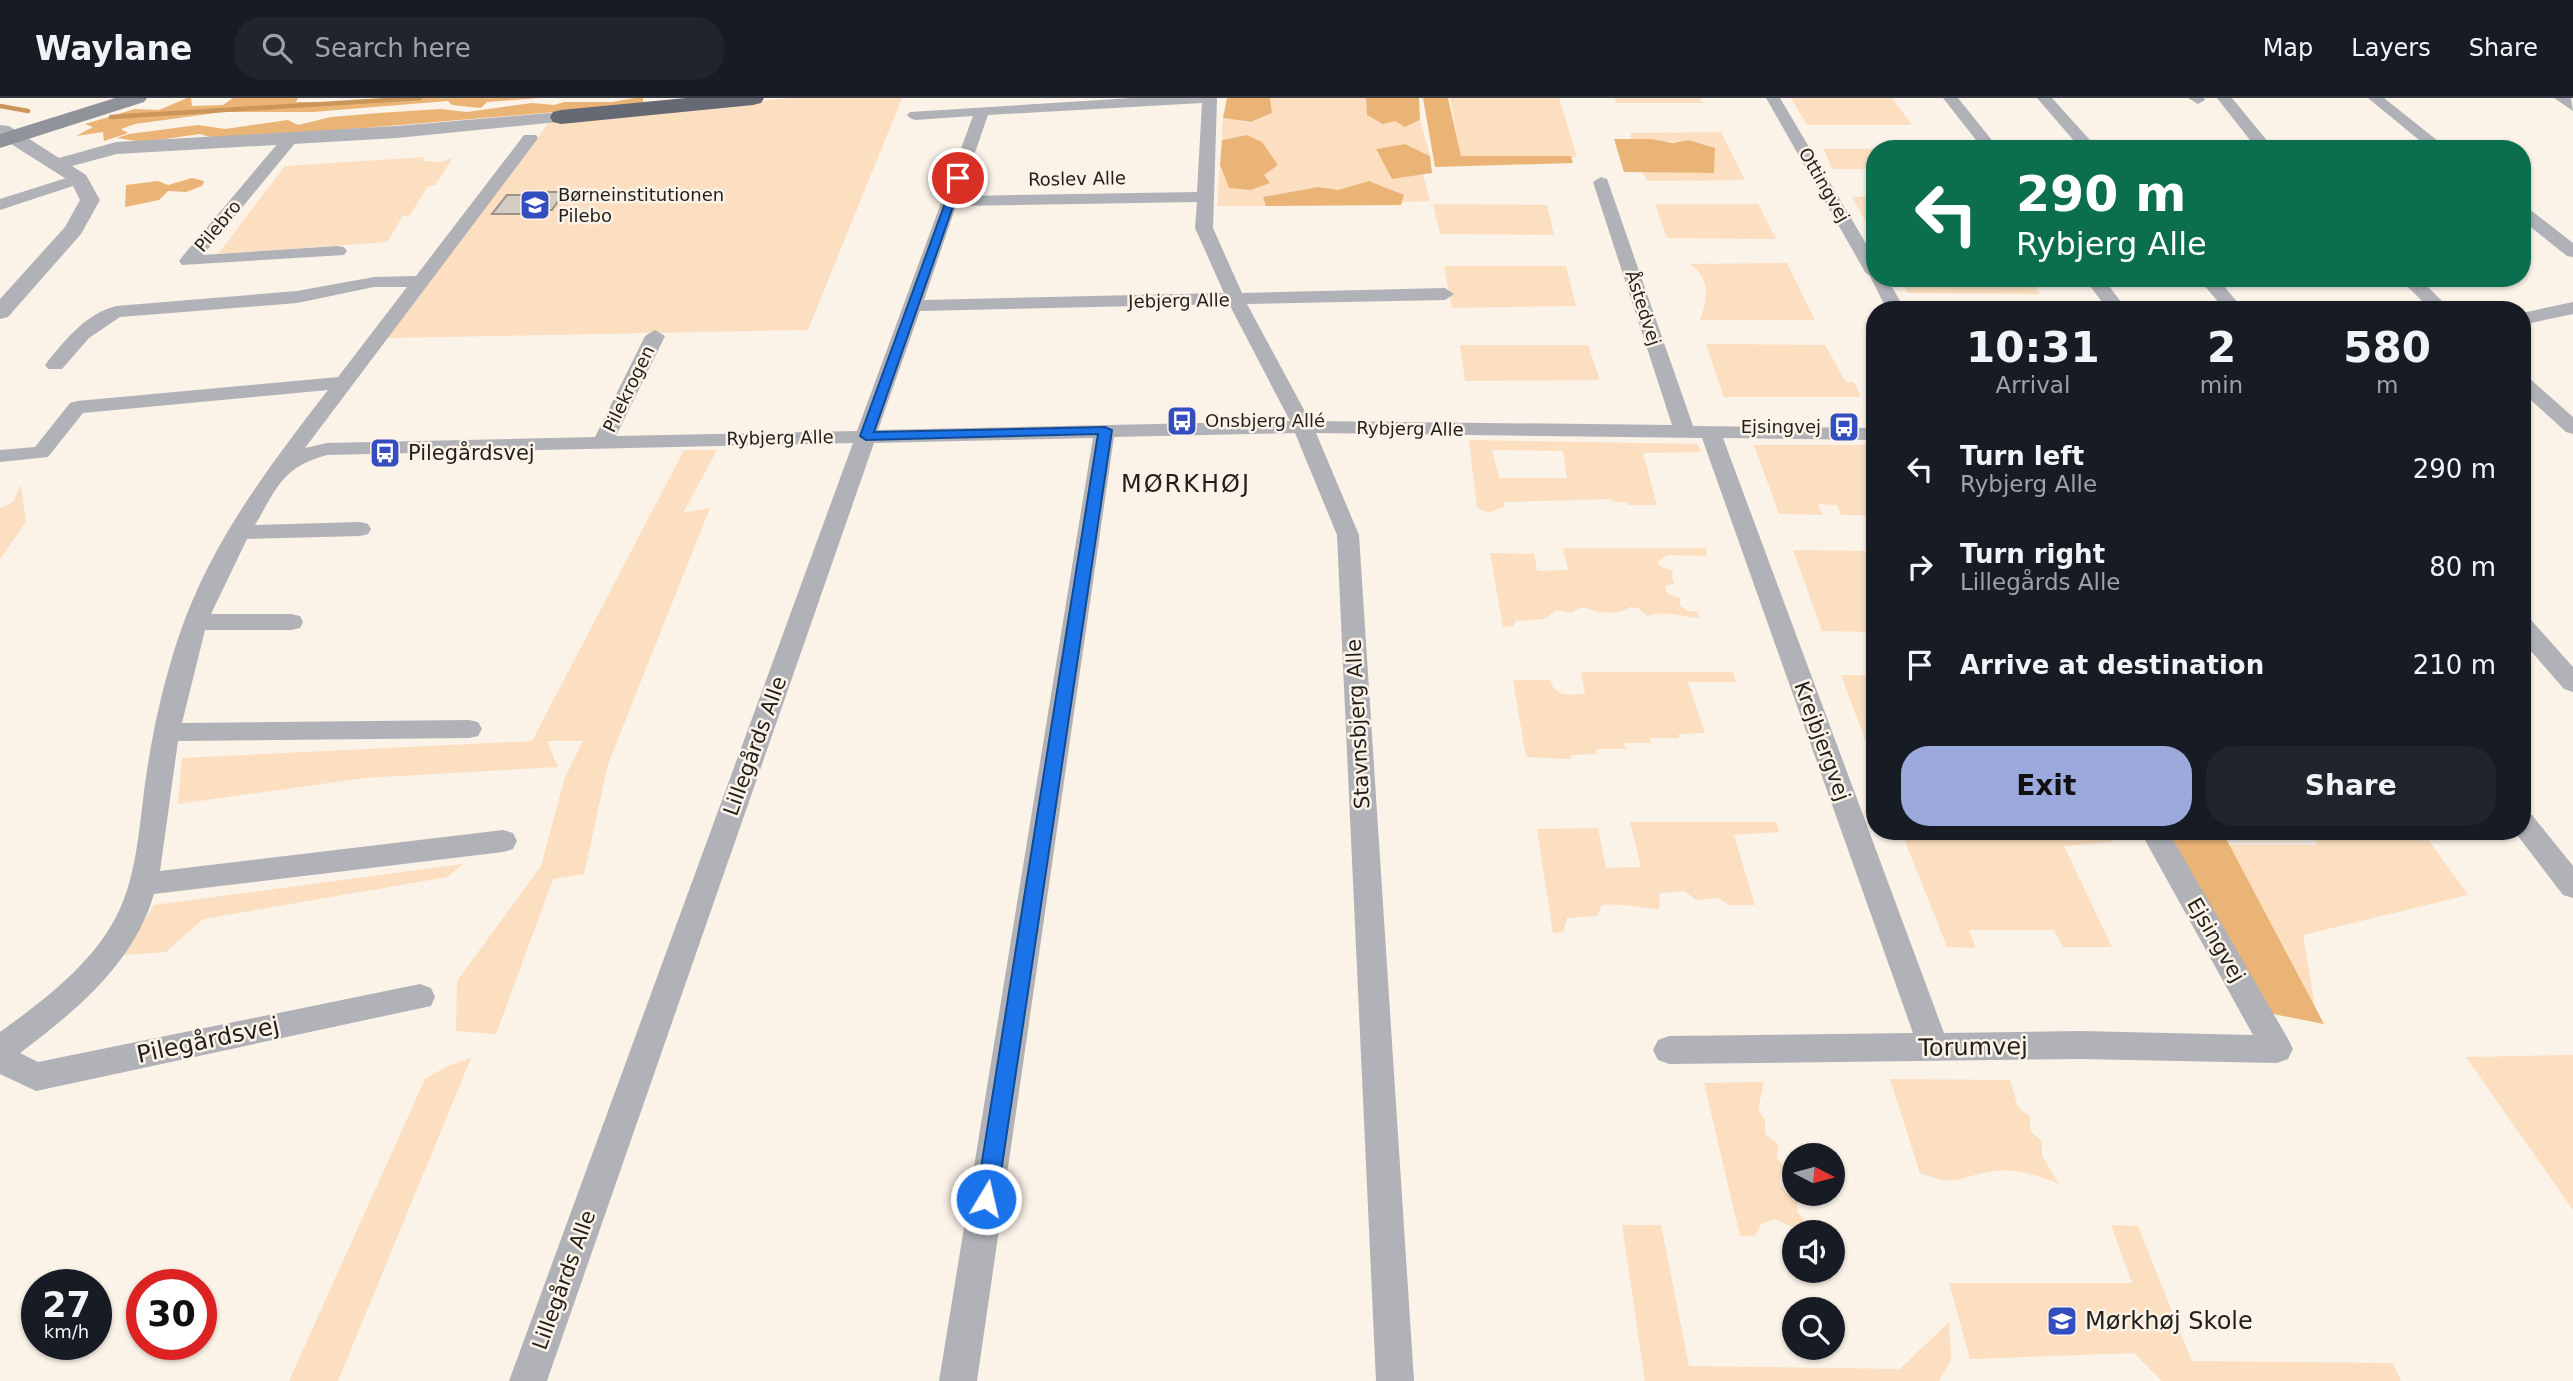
<!DOCTYPE html>
<meta charset="utf-8">
<style>
body{margin:0;font-family:"DejaVu Sans",sans-serif;background:#20242c;color:#f1f3f6;height:100vh;display:flex;flex-direction:column;font-size:26px;white-space:nowrap}
*{box-sizing:border-box;margin:0}
p{font-size:23px;color:#9ea1a6}
.icon{flex:none;width:38px;height:38px;fill:none;stroke:currentColor;stroke-width:2;stroke-linecap:round;stroke-linejoin:round}
.map{position:relative;flex:1;overflow:hidden}
.side{position:absolute;left:1866px;top:203px;width:665px;height:539px;display:flex;flex-direction:column;background:#171b24;border-radius:28px;box-shadow:0 2px 5px #0004}
.side>*{flex:none}
.hud{position:absolute;left:1866px;top:42px;width:665px;height:147px;border-radius:28px;box-shadow:0 2px 5px #0004;background:#0b6e4f;color:#fff;overflow:hidden}
.needle{width:46px;rotate:96deg}
.buttons{position:absolute;left:1782px;top:1045px;display:grid;gap:14px}
.buttons a{display:grid;place-items:center;width:63px;height:63px;border-radius:50%;background:#171b24;box-shadow:0 2px 5px #0004;font-size:35px}
.speed{position:absolute;left:21px;top:1171px;display:flex;gap:14px;font-size:35px;font-weight:700;text-align:center}
.speed>*{display:grid;place-content:center;width:91px;height:91px;border-radius:50%;background:#171b24;box-shadow:0 2px 5px #0004;line-height:1}
.speed small{font-size:18px;font-weight:400}
.speed .limit{border:10px solid #d22;background:#fff;color:#111}
.pin{position:absolute;display:grid;place-items:center;width:60px;height:60px;color:#fff;margin:-30px;border:4px solid #fff;border-radius:50%;box-shadow:0 2px 7px #0007}
.me{position:absolute;width:77px;margin:-38px;rotate:9deg;stroke-linejoin:round;filter:drop-shadow(0 0 5px #0008)}
.turn{display:flex;align-items:center;gap:24px;height:147px;padding:0 35px;font-size:32px}
.turn .icon{width:91px;height:91px;stroke-width:2.5}
.turn b{display:block;font-size:49px;line-height:60px}
.eta{display:flex;justify-content:space-evenly;align-items:center;height:119px;text-align:center}
.eta b{font-size:42px;font-weight:700;line-height:49px}
.primary-button{display:flex;gap:14px;margin-top:auto;padding:14px 35px}
.primary-button a{flex:1;height:80px;border-radius:28px;background:#9ca9dd;color:#111;font-size:28px;font-weight:700;line-height:80px;text-align:center}
.primary-button a+a{background:#20242c;color:#f1f3f6}
ul{padding:0;list-style:none}
li{display:flex;align-items:center;gap:21px;height:98px;padding:0 35px}
li div{flex:1}
li b{display:block;font-size:26px}
li em{font-style:normal}
header{display:flex;align-items:center;gap:42px;box-sizing:border-box;height:98px;padding:0 35px;background:#171b24;border-bottom:2px solid #363941}
header strong{font-size:33px}
nav{display:flex;gap:38px;margin-inline-start:auto;font-size:24px}
.search{width:490px;height:63px;background:#20242c;display:flex;align-items:center;gap:18px;box-sizing:border-box;padding:0 24px;border-radius:28px;color:#9ea1a6;font-size:26px}
.map>svg:first-child{display:block}
</style>
<header>
<strong>Waylane</strong>
<div class="search"><svg class="icon" aria-label="search" viewBox="0 0 24 24"><circle cx="10" cy="10" r="6"/><path d="M15 15l6 6"/></svg>Search here</div>
<nav><a>Map</a><a>Layers</a><a>Share</a></nav>
</header>
<div class="map">
<svg width="2573" height="1283" viewBox="0 0 2573 1283">
<rect width="100%" height="100%" fill="#fbf2e8"/>
<path fill="#fcdfc0" fill-rule="evenodd" d="M792 0H902L808 232 386 240 550 23Z
M1270 0H1366L1367 17 1395 23 1406 29 1420 22 1430 58 1405 46 1376 51 1392 80 1423 76 1430 103 1402 104 1403 97 1369 83 1338 92 1318 89 1263 99 1266 108H1217L1220 67 1229 90 1251 92 1264 77 1247 37 1222 42 1223 20 1251 25 1272 15Z
M1450 0H1559L1577 59 1461 58Z
M1615 0H1700L1703 5H1616Z
M1791 0H1892L1912 27H1807Z
M1721 34 1745 82 1647 83 1642 74 1714 75 1688 42C1669 46 1650 41 1631 41V35Z
M1824 51H1874V71H1832Z
M425 59 422 63 441 64 453 60 435 87 428 88 410 117 403 118 387 144 218 156 285 68Z
M1852 99H1874V138Z
M1433 106 1547 107 1554 137 1440 136Z
M1655 106H1758L1776 141 1667 140Z
M1787 165 1815 222H1700C1708 200 1711 181 1690 166Z
M1444 168H1566L1576 208 1452 210Z
M1900 180H2028L2040 196 1907 195Z
M1706 246 1825 247 1846 284H1854L1861 299H1724Z
M1460 247H1588L1600 282 1465 283Z
M1469 342 1697 346 1702 354 1643 355 1657 407H1629L1627 404H1613L1611 401 1504 404 1505 408 1489 415 1477 410ZM1492 352 1563 353 1567 380H1499Z
M1754 347H1874V417H1841L1837 407 1818 406 1822 417 1779 416Z
M684 352H717L683 415 710 410 608 666 584 776 553 781 496 936 456 933 457 883 541 768 565 679 583 643H547L558 669 364 680 178 706 182 660 532 643Z
M21 387 26 424 0 461V410L13 404Z
M1563 450H1706L1707 458 1668 457 1658 463V467L1673 473 1672 480 1675 485 1665 488C1666 497 1672 498 1680 500V508L1687 513H1698L1699 520C1680 519 1665 511 1647 518L1638 510 1630 509C1614 519 1598 514 1581 509L1571 515 1557 512 1544 521 1516 523 1513 528 1503 529 1490 455 1534 456 1537 473 1568 472Z
M1793 452 1874 453V534L1822 533Z
M1581 574H1733L1736 584H1688L1705 635 1679 636V640H1650L1651 645H1624L1626 651H1596L1597 656 1571 657V661L1526 659 1513 582H1550C1555 600 1569 596 1585 596Z
M1841 577H1874V666Z
M1630 724H1776L1779 734 1734 737 1755 807H1729L1718 800 1696 802 1684 793 1660 795 1659 811C1639 810 1622 805 1602 807L1597 818 1567 820 1563 834 1553 835 1537 731 1598 730 1606 770 1641 769Z
M1901 733H2107L2112 744 2064 748 2112 849H2063L2054 832H1969L1976 850 1947 849Z
M2309 733H2422L2468 797 2303 837 2316 914 2229 747H2317Z
M463 766 447 779 203 821 166 854 122 857 154 807Z
M2573 957V1112L2466 959Z
M471 960 338 1283H289L425 981 446 969Z
M1890 981 2010 982 2018 1009 2030 1019V1032L2042 1044V1058L2059 1086C2039 1077 2017 1071 1995 1073 1959 1078 1958 1090 1920 1075Z
M1764 984 1758 1012 1765 1022V1036L1778 1046 1777 1060 1784 1068 1779 1083 1786 1095 1797 1103 1798 1115 1807 1126 1797 1131 1775 1121 1761 1126 1755 1138H1740L1704 985Z
M1622 1127H1661L1689 1268 1900 1271 1949 1224 1951 1262 1939 1283H1645Z
M2111 1127 2138 1128 2192 1263 2393 1265 2401 1283H2162L2134 1255 1970 1261 1949 1185H2132Z"/>
<path fill="#ebb477" d="M187 0H191L192 8 223 7 233 0H298L296 4H346L392 0H539L487 4 481 10 452 7 448 3 313 14H223L135 26 121 31 128 35 104 43 103 34 76 38 93 29 85 26 135 11 159 12Z
M634 0H643V4L639 7 220 42 200 36 143 44 117 40 129 36 198 27 225 31 288 22 298 27 331 19 379 15 440 11 467 14 532 5 554 7 564 4H612Z
M1227 0H1270L1272 15 1251 24 1223 20Z
M1366 0H1419L1420 22 1405 29 1395 23 1383 26 1367 17Z
M1423 0H1448L1461 58H1571L1573 65 1435 69Z
M1247 37 1262 44 1278 67 1264 77 1270 85 1251 92 1229 90 1220 67 1222 42Z
M1614 41H1651L1673 45 1688 42 1715 50 1714 75 1624 74Z
M1405 46 1430 58 1432 75 1392 81 1376 51Z
M192 80 204 83 202 88 186 94 168 93 159 102 125 109 126 87 158 83 168 87Z
M1369 83 1404 97 1401 107 1266 108 1263 99 1318 89 1338 92Z
M2162 733H2222L2324 926 2268 915Z"/>
<g fill="none" stroke-linecap="round" stroke-linejoin="round">
<path stroke="#cb9659" stroke-width="4.5" d="M0 8 28 13
M111 19 420 0"/>
</g>
<path fill="#d5ccc3" stroke="#9a9188" stroke-width="2" d="M538 94H564L552 112H536L534 116H492L507 97H536Z"/>
<g fill="none" stroke-linecap="round" stroke-linejoin="round">
<path fill="#b0b2b7" fill-rule="evenodd" d="M1132 0H1217L1213 130 1242 195 1445 190 1454 196 1445 202 1247 206 1310 323 1672 327 1593 84 1601 79 1607 81 1693 328 1874 330V342L1723 340 1944 935 2080 933 2253 937 2140 733H2168L2288 941 2293 951 2288 961 2277 965 2080 961 1669 966 1658 962 1653 952 1658 942 1669 938 1913 935 1702 340 1316 335 1359 437 1414 1283H1376L1337 437 1295 335 1114 339 977 1283H939L1093 340 874 345 547 1283H509L853 345 327 357C282 369 277 390 255 427L360 424 368 426 371 431 368 436 360 438 247 441 211 516H291L300 518 303 524 300 530 291 532H205L182 625 469 622 478 624 482 631 478 638 469 640 178 643 160 773 503 732 513 735 517 743 513 751 503 754 154 796C134 865 76 913 20 955L38 964 420 886 431 890 435 899 431 908 36 993 0 976V934C43 903 91 867 116 819 138 777 139 725 146 679 153 631 164 581 180 535 211 444 270 367 328 292L83 315 48 359 0 364V352L35 349 70 305 77 303 338 279 407 189H374L297 205 120 219 89 240 62 271H48L45 267 48 263C67 240 86 216 116 208L297 193 374 179 416 178 524 37H536L538 40 536 43 305 350 327 345 595 339 645 238 655 232 665 238 616 338 857 333 973 18 915 22 910 20 907 17 910 14ZM1202 5 1197 94 960 98 988 17ZM1197 104 1195 130 1224 195 924 202 956 108ZM1229 206 1290 323 878 332 920 213Z
M1766 0H1780L1874 159V180H1887L1905 212H1887L1870 178 1865 174Z
M1943 0H1958L1999 51H1983Z
M2037 0H2052L2098 51H2081Z
M2188 0H2204L2205 2 2198 6Z
M2217 0H2232L2274 51H2257Z
M2368 0H2384L2448 51H2430Z
M2554 0H2571L2573 13Z
M290 36 296 38 298 41 296 44 203 157 338 148 344 149 347 153 344 157 182 167 179 163 182 159 284 38Z
M79 76 85 78 87 81 85 84 0 112V101Z
M2522 109 2528 110 2573 145V159L2567 158 2522 122Z
M2084 180H2103L2127 212H2108Z
M2198 180H2217L2244 212H2225Z
M2399 180H2419L2451 212H2431Z
M2573 204V216L2522 227V215Z
M2522 278 2529 280 2573 319V336L2566 334 2522 294Z
M2522 520 2531 522 2573 569V594L2564 591 2522 543Z
M2522 714 2532 717 2573 768V800L2563 797 2514 733H2522Z"/>
<path fill="#b0b2b7" fill-rule="evenodd" d="M561 14 570 19 567 23 397 40 117 56 72 68 86 77 100 102 81 136 8 219 0 221V201L65 129 80 102 71 84 0 39V27L9 28 59 60 116 44 397 28Z"/>
<path fill="#90939a" fill-rule="evenodd" d="M115 0H147L144 4 0 50V36Z"/>
<path fill="#656973" fill-rule="evenodd" d="M686 0H764L761 5 753 7 561 26 553 24 550 19 553 14 561 12Z"/>
</g>
<path fill="#1a73e8" stroke="#114b97" stroke-width="2" d="M955 78 963 80 874 334 1105 329 1112 332 997 1101 994 1108 986 1111 979 1108 976 1101 1098 336 866 342 860 338Z"/>
<defs>
<g id="school-square" transform="scale(1.575)"><rect x="-9" y="-9" width="18" height="18" rx="4" fill="#344ebf" stroke="#fbf2e8"/><path d="M0-5L7-2L0 1L-7-2ZM-4 1L0 2.5L4 1V4Q0 6-4 4Z" fill="#fff"/></g>
<g id="bus-square" transform="scale(1.575)"><rect x="-9" y="-9" width="18" height="18" rx="4" fill="#344ebf" stroke="#fbf2e8"/><path d="M-5-6H5V4H4V6H2V4H-2V6H-4V4H-5ZM-3.5-4V0h7V-4ZM-3.5 1.2v1.5H-2V1.2ZM2 1.2v1.5H3.5V1.2Z" fill="#fff"/></g>
</defs>
<g fill-rule="evenodd">
<use href="#school-square" x="535" y="107"/>
<use href="#bus-square" x="1182" y="323"/>
<use href="#bus-square" x="1844" y="329"/>
<use href="#bus-square" x="385" y="355"/>
<use href="#school-square" x="2062" y="1223"/>
</g>
<g text-anchor="middle" stroke-width="5" stroke-linejoin="round" paint-order="stroke">
<g font-size="18" fill="#221f1b" stroke="#fbf2e8">
<text transform="translate(1077 81) rotate(-1)" y="6">Roslev Alle</text>
<text transform="translate(1824 87) rotate(60)" y="6">Ottingvej</text>
<text transform="translate(218 128) rotate(-50)" y="6">Pilebro</text>
<text transform="translate(1179 203) rotate(-1)" y="6">Jebjerg Alle</text>
<text transform="translate(1643 210) rotate(72)" y="6">Åstedvej</text>
<text transform="translate(629 291) rotate(-64)" y="6">Pilekrogen</text>
<text transform="translate(1410 331) rotate(1)" y="6">Rybjerg Alle</text>
<text transform="translate(780 340) rotate(-1)" y="6">Rybjerg Alle</text>
</g>
<g font-size="18" fill="#221f1b" stroke="#fbf2e8" text-anchor="start">
<text x="558" y="103">Børneinstitutionen<tspan x="558" dy="21">Pilebo</tspan></text>
<text x="1205" y="329">Onsbjerg Allé</text>
<text x="1821" y="335" text-anchor="end">Ejsingvej</text>
</g>
<g font-size="21" fill="#221f1b" stroke="#fbf2e8" text-anchor="start">
<text x="408" y="362">Pilegårdsvej</text>
</g>
<g font-size="21" fill="#221f1b" stroke="#fbf2e8">
<text transform="translate(1358 626) rotate(-93)" y="7">Stavnsbjerg Alle</text>
<text transform="translate(1822 643) rotate(70)" y="7">Krejbjergvej</text>
<text transform="translate(755 648) rotate(-70)" y="7">Lillegårds Alle</text>
<text transform="translate(2216 842) rotate(60)" y="7">Ejsingvej</text>
<text transform="translate(564 1182) rotate(-70)" y="7">Lillegårds Alle</text>
</g>
<g font-size="24" letter-spacing="2" fill="#221f1b" stroke="#fbf2e8">
<text x="1186" y="394">MØRKHØJ</text>
</g>
<g font-size="24" fill="#221f1b" stroke="#fbf2e8">
<text transform="translate(208 942) rotate(-12)" y="8">Pilegårdsvej</text>
<text transform="translate(1973 949) rotate(-1)" y="8">Torumvej</text>
</g>
<g font-size="24" fill="#221f1b" stroke="#fbf2e8" text-anchor="start">
<text x="2085" y="1231">Mørkhøj Skole</text>
</g>
</g>
</svg>
<div class="buttons">
<a><svg class="needle" viewBox="-14 -14 28 28"><path d="M0-13l5 13h-10z" fill="#e53935"/><path d="M0 13l5-13h-10z" fill="#9ea1a6"/></svg></a>
<a><svg class="icon" aria-label="sound" viewBox="0 0 24 24"><path d="M4 9h4l5-4v14l-5-4H4zM17 9q2 3 0 6"/></svg></a>
<a><svg class="icon" aria-label="search" viewBox="0 0 24 24"><circle cx="10" cy="10" r="6"/><path d="M15 15l6 6"/></svg></a>
</div>
<div class="speed"><div>27<small>km/h</small></div><div class="limit">30</div></div>
<div class="pin" style="left:958px;top:80px;background:#d93025"><svg class="icon" aria-label="arrive" viewBox="0 0 24 24"><path d="M6 21V4h12l-3 4 3 4H6"/></svg></div>
<svg class="me" style="left:986px;top:1101px" viewBox="-20 -20 40 40"><circle r="17" fill="#1a73e8" stroke="#fff" stroke-width="3"/><path d="M0-11L8 9 0 5-8 9z" fill="#fff"/></svg>
<div class="hud">
<div class="turn"><svg class="icon" aria-label="left" viewBox="0 0 24 24"><path d="M17 20v-9H6M10 6l-5 5 5 5"/></svg><div><b>290 m</b>Rybjerg Alle</div></div>
</div>
<section class="side">
<div class="eta">
<div><b>10:31</b><p>Arrival</p></div>
<div><b>2</b><p>min</p></div>
<div><b>580</b><p>m</p></div>
</div>
<ul>
<li><svg class="icon" aria-label="left" viewBox="0 0 24 24"><path d="M17 20v-9H6M10 6l-5 5 5 5"/></svg><div><b>Turn left</b><p>Rybjerg Alle</p></div><em>290 m</em></li>
<li><svg class="icon" aria-label="right" viewBox="0 0 24 24"><path d="M7 20v-9h11M14 6l5 5-5 5"/></svg><div><b>Turn right</b><p>Lillegårds Alle</p></div><em>80 m</em></li>
<li><svg class="icon" aria-label="arrive" viewBox="0 0 24 24"><path d="M6 21V4h12l-3 4 3 4H6"/></svg><div><b>Arrive at destination</b></div><em>210 m</em></li>
</ul>
<div class="primary-button"><a>Exit</a><a>Share</a></div>
</section>
</div>
